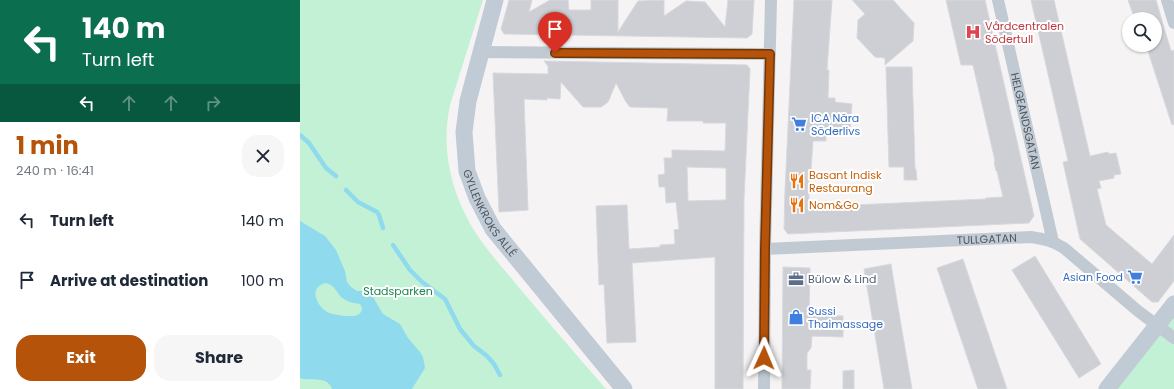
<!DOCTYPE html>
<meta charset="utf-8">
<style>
body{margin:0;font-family:Poppins,sans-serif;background:#f6f6f7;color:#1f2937;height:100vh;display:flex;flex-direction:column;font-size:15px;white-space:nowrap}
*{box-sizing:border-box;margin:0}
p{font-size:13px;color:#747a83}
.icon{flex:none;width:22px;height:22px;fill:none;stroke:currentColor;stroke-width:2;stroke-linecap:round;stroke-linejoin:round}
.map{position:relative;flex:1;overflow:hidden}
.sheet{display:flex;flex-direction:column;background:#fff;width:300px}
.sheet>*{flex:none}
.hud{background:#0b6e4f;color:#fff;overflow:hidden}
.tools{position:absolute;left:822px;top:12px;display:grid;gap:8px}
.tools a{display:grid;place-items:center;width:40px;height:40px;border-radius:50%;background:#fff;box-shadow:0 1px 3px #0004;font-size:20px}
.pin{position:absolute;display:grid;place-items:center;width:34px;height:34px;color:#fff;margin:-41px -17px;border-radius:50% 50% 50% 0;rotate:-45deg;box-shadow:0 0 4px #0007}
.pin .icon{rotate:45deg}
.me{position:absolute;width:44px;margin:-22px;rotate:1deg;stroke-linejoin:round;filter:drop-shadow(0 0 3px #0008)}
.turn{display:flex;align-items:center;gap:14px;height:84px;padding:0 16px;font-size:18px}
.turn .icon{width:52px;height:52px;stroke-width:2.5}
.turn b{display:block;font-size:28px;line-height:34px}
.lanes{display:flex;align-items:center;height:38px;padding:0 16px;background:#0003;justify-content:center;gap:20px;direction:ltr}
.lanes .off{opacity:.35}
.round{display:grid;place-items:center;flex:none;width:42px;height:42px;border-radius:16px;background:#f6f6f7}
.summary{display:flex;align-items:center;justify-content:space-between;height:68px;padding:0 16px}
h1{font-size:24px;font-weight:700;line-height:30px;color:#b45309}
.primary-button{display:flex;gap:8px;margin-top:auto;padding:8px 16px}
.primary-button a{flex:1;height:46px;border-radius:16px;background:#b45309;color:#fff;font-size:16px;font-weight:700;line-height:46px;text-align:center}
.primary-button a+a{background:#f6f6f7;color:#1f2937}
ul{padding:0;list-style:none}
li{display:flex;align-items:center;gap:12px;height:60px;padding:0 16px}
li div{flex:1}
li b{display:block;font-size:15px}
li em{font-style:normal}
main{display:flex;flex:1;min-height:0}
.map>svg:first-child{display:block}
</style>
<main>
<section class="sheet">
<div class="hud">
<div class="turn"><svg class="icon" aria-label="left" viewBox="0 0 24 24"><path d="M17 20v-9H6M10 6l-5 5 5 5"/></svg><div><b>140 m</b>Turn left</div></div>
<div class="lanes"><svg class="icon" aria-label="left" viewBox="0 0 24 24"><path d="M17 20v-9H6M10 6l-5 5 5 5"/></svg><svg class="icon off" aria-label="ahead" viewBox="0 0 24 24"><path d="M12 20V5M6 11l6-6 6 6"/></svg><svg class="icon off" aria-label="ahead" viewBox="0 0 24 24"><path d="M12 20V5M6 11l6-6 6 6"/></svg><svg class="icon off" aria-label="right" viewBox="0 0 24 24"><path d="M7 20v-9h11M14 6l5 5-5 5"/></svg></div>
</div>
<div class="summary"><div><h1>1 min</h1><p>240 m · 16:41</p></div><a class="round"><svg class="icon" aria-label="close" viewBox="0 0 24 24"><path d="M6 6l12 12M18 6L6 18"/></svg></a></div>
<ul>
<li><svg class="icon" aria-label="left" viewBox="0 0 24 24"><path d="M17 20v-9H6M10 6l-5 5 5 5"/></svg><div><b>Turn left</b></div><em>140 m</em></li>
<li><svg class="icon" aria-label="arrive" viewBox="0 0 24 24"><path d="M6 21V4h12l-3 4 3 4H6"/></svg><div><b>Arrive at destination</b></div><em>100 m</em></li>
</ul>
<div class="primary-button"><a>Exit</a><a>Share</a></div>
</section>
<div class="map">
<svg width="874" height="389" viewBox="0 0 874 389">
<rect width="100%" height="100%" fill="#f5f3f3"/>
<path fill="#c3f1d5" d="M0 0H183L150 105C141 148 150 189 172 227 186 250 204 269 221 290 249 323 277 356 306 389H0Z
M874 304V389H807Z"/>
<path fill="#90daee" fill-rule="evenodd" d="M0 221 25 236 36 250 45 271 47 282 51 287 57 291H63L68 293 73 297 83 314 100 324 108 338 120 352 123 357 125 368 112 389H32C27 375 12 382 0 378ZM26 283C34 285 36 291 41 297 47 302 53 303 60 304L62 308 61 312C57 317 52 316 46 316 40 315 33 315 27 312 15 304 9 287 26 283Z"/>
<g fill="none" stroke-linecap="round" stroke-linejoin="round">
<path stroke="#90daee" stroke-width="4.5" d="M0 135 9 143 26 168 36 176
M46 190 58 202 77 212 79 215 83 228
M93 245 110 270 122 282 145 299 160 329 174 346 187 356 194 364 200 375"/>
</g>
<path fill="#cdcfd5" stroke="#d7d9de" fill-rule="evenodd" d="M209 0H232L229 12 250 0H268L269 10H291V0H318V32L338 1 364 0V16L386 1 405 2 425 27 428 0H454L452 34 447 38 204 34 201 29Z
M494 0H532L527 70H529L528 98H535V102L552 104 550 131 526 130V141H513L511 170 509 171V204L518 209 545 208 549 202 555 205 686 199V198L703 197 697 171H696L694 162 695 161 673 65H661L646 0H685L734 216 729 223 488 234 484 229 485 190Z
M552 0H593L614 23 613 41 585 65V58L575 57 557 38 558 20 565 14Z
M731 0H754L790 156 808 152 809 154 816 153 821 174 814 175V178L799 181 801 188 797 189 806 225 852 264 874 235V281L858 302H852L780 239 763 162 768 161Z
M828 0H856L871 51 874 50V124L872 125 846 45H855V19H837L835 13 833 14Z
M244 61 447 65 450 69 444 199 443 389H415V257L332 263 336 342 307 343 304 284 299 285 296 206 327 205 329 249 360 247V245L375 244 374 230 379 229 376 202 366 203 365 187H359L358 175 365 174 364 158H372V150L425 151 426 123H403V121H367L368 108 330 107 326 102 316 83 308 102 301 107H283L261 82 260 99 247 98V100L224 99 228 210 199 212 193 73 248 74V66ZM387 167 426 168V200L388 201Z
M586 67H612L615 168 616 170 617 180H604V167H589Z
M735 256 801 364 779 378 712 270Z
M663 259 674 292 707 389H678L637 268Z
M591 264 597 301 612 389H584L564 269Z
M483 267 510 268 509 315 543 316V337L512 336 511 348 507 353V370H511L510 389H482Z
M554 370V389H543V371Z"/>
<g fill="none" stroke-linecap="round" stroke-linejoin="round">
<g stroke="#c1cad2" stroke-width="12">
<path id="s1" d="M698 0 753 242"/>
<path d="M867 0 874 23"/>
<path d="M181 52 470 54"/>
<path id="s2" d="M465 249 731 237C744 239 753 241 764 248L838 311 874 338"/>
<path d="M464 389 465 249 471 0"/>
</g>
<g stroke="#c1cbd6" stroke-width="17">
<path id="s3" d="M195 0 168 101 164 132 167 171 177 198 193 229 324 389"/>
<path d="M807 389 874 304"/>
</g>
</g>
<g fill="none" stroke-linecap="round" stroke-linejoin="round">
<g stroke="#753606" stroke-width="10">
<path id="route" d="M255 53 470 54 465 249 464 358"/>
</g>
<use href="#route" stroke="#b45309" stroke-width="7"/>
</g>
<defs>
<g id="hospital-bare" transform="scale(1.2)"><path d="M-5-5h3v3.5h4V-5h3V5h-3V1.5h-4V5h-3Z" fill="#e0444e" stroke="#fff" stroke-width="2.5" paint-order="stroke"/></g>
<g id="supermarket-bare" transform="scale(1.2)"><path d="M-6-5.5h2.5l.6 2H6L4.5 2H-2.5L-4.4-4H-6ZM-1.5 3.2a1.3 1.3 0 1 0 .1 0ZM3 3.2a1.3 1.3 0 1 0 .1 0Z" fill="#3f7fe0" stroke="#fff" stroke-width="2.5" paint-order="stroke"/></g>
<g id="restaurant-bare" transform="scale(1.2)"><path d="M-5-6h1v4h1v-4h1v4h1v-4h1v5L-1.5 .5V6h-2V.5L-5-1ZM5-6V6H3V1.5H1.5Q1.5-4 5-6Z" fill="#e8710a" stroke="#fff" stroke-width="2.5" paint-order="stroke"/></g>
<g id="office-bare" transform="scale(1.2)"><path d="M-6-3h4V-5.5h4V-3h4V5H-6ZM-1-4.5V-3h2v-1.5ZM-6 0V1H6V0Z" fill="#5c6f8a" stroke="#fff" stroke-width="2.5" paint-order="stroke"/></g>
<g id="shop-bare" transform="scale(1.2)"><path d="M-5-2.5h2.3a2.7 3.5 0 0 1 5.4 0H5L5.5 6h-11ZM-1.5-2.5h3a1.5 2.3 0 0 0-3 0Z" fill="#3f7fe0" stroke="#fff" stroke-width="2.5" paint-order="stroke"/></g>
</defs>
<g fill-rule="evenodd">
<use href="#hospital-bare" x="673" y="32"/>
<use href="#supermarket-bare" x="499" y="124"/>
<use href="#restaurant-bare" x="497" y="181"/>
<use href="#restaurant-bare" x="497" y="205"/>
<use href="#supermarket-bare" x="835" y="277"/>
<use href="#office-bare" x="496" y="279"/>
<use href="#shop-bare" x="496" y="317"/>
</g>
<g text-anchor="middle" stroke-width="4" stroke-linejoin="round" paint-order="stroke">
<g font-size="11" fill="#be3a42" stroke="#fff" text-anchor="start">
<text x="685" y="30">Vårdcentralen<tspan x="685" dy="13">Södertull</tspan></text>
</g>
<g font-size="11" fill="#366cbe" stroke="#fff" text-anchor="start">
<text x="511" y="122">ICA Nära<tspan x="511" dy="13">Söderlivs</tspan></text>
<text x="823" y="281" text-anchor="end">Asian Food</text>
<text x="508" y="315">Sussi<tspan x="508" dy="13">Thaimassage</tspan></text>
</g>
<g font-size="11" fill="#4a5661" stroke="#fff">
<text dy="4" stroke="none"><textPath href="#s1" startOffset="124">HELGEANDSGATAN</textPath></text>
<text dy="4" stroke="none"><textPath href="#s3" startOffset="223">GYLLENKROKS ALLÉ</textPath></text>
<text dy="4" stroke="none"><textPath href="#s2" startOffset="222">TULLGATAN</textPath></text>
</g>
<g font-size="11" fill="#c56008" stroke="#fff" text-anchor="start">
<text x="509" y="179">Basant Indisk<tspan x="509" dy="13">Restaurang</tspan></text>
<text x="509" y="209">Nom&amp;Go</text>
</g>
<g font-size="11" fill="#4e5e75" stroke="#fff" text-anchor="start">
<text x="508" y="283">Bülow &amp; Lind</text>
</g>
<g font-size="11" fill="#17864f" stroke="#fff">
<text x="98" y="295">Stadsparken</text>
</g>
</g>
</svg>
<div class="tools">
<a><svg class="icon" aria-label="search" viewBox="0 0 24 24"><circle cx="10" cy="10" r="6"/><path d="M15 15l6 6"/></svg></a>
</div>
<div class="pin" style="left:255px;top:53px;background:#d93025"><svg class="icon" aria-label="arrive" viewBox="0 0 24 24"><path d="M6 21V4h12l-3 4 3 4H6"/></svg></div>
<svg class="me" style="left:464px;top:358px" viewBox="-20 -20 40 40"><path d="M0-17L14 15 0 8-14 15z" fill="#b45309" stroke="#fff" stroke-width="4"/></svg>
</div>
</main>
